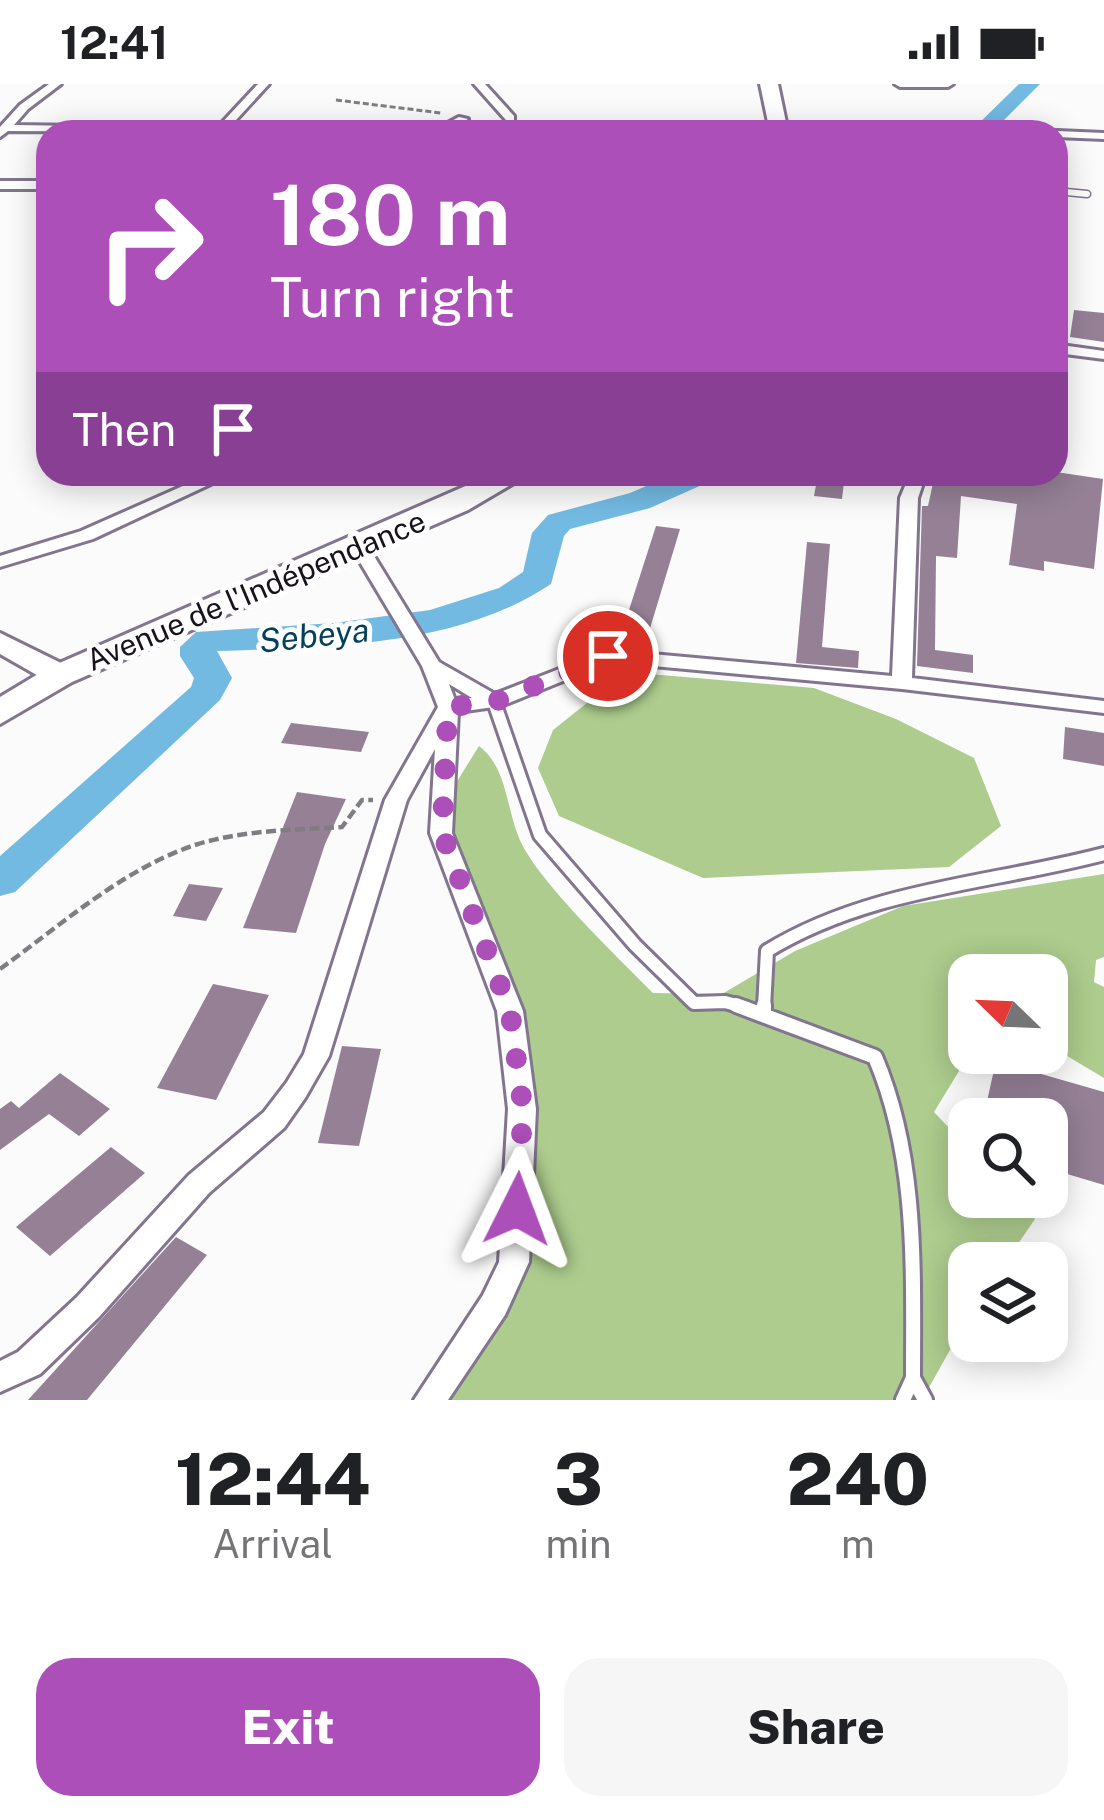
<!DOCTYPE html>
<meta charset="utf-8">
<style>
body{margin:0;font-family:"Public Sans",sans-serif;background:#f6f6f6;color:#202124;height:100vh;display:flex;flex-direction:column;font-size:45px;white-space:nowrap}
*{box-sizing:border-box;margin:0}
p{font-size:39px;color:#757577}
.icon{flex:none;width:66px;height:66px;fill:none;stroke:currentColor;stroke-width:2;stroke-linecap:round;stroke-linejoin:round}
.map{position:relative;height:1316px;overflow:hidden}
.details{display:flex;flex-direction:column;background:#fff;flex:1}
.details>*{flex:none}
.banner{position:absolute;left:36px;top:36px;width:1032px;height:366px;border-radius:36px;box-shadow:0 6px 30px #0003;background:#ac4fb8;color:#fff;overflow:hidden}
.needle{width:78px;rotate:293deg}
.controls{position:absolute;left:948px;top:870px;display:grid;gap:24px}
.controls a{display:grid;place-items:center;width:120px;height:120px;border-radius:24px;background:#fff;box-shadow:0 6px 30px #0003;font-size:60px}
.pin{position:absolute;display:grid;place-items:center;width:102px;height:102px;color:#fff;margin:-51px;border:6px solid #fff;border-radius:50%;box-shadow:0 3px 12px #0007}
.me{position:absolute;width:132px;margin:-66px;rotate:3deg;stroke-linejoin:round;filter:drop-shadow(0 0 9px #0008)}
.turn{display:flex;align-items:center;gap:42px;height:252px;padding:0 36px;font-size:54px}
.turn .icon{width:156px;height:156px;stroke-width:2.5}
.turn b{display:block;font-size:84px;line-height:102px}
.then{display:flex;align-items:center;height:114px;padding:0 36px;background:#0003;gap:24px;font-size:45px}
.eta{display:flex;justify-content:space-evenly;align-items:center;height:204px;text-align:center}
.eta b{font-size:72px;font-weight:800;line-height:84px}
.primary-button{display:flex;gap:24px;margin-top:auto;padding:24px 36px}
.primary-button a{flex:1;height:138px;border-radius:36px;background:#ac4fb8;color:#fff;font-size:48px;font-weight:800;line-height:138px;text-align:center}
.primary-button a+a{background:#f6f6f6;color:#202124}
.status{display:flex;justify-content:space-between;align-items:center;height:84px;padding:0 60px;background:#fff;direction:ltr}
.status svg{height:33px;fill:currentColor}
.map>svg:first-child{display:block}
</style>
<div class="status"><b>12:41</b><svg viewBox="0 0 49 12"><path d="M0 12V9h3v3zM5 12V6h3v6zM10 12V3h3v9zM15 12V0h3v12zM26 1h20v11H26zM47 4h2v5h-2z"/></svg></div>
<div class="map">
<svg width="1104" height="1316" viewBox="0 0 1104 1316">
<rect width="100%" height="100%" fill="#fbfbfb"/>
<path fill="#adcc8d" d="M626 588 814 604 896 635 974 674 1001 742 949 783 703 794 559 732 538 684 553 646Z
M479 662C507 683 506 723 519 754 537 797 618 873 653 909L722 910 795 867 903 822 1104 790V873L1096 876 1094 898 1104 903V994L1047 960V891H969L970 969 934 1028 969 1065V1113H1014L1035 1135 1005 1179H969V1232L922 1316H430L498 1222 533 1028 452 756 456 699Z"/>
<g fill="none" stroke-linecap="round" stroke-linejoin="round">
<path fill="#73bae3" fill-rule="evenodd" d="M1019 0H1040L992 48H970Z
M674 390H715L711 397 650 424 570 445 564 452 551 500C457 563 327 563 217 567L232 594 220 616 15 808 0 812V772L191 603 194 594 180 572V563L196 548 334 539 430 526 499 504 523 488 532 449 548 431 630 409Z"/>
</g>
<path fill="#958096" d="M1074 226 1104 229V258L1070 253Z
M1056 388 1103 395 1094 485 1044 477V487L1009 481 1017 420 961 412 957 474 936 472 935 566 973 571V589L917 582 922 422H928L935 390Z
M818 390H845L842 415 814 412Z
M656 442 680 445 645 561 619 557Z
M807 458 830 460 822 563 859 567 858 584 796 579Z
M291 639 369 648 361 668 281 659Z
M1065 643 1104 649V682L1063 675Z
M297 708 346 715 325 760 296 849 243 844Z
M189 800 223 804 206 837 173 832Z
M213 900 269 911 216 1016 157 1004Z
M342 962 381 965 359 1062 318 1059Z
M996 977 1104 1008V1101L1047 1084V1035H983Z
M60 989 110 1025 79 1052 49 1030 0 1066V1025L11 1017 19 1024Z
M111 1063 145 1089 50 1172 16 1143Z
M176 1153 207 1171 87 1316H28Z"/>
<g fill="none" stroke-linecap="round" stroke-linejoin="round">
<g stroke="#82758e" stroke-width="9">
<path id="lane-far2" d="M1056 107 1087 110"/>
</g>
<g stroke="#82758e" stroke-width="18">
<path id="lane-far1" d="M494 618 540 751 635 861 694 919 725 918 747 924
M764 924 767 867C870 804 990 800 1104 770"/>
</g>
<g stroke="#82758e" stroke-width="20">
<path id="lane" d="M736 921 875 973C918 1074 913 1186 913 1294L925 1316
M764 929V921
M903 1316 913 1294"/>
</g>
<g stroke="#82758e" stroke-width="6">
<path id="street" d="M49 0H61L28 25 14 41 217 44 258 0H269L225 48 8 47 0 53V43L20 21Z
M474 0H485L514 32V36H506Z
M895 0H953L948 3H900Z
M459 33 468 35 446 48H431Z
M1009 45 1104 49V55L1056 53V48H1003Z
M0 97H48V105H0Z
M1061 261 1104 267V275L1065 270 1056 276V262Z
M210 390H232L93 455 0 483V472L81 447Z
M910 390H926L918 414 912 594 1104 617V629L902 605 610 578 501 622 458 628 452 749 523 927 536 1025 529 1178 505 1231 448 1316H414L483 1211 499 1178 508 1025 497 927 430 749 435 665 407 716 329 972 305 1014 284 1044 209 1109 99 1233 40 1290 0 1308V1277L18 1268 77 1213 189 1091 264 1028 287 998 304 970 385 716 438 623 422 582 351 463 354 459H366L439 578 495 610 608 566 892 592 900 414ZM449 600 472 614 455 616Z"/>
</g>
<g stroke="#82758e" stroke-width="6">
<path id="primary" d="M0 549 71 584 76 591 71 598H49L0 570Z"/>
</g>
<g stroke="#82758e" stroke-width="6">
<path id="highway" d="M760 0H778L788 48H770Z
M493 390H529L468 426 72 598 0 640V613L48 584Z"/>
</g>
<path stroke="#807d82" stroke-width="3" stroke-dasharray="6 3" stroke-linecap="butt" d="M336 16 441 29"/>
<path stroke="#807d82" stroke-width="4.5" stroke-dasharray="10 4.5" stroke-linecap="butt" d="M0 885C61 841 123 785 195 761 242 746 293 746 342 743L362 716H373"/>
<use href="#lane-far2" stroke="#fff" stroke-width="6"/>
<use href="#lane-far1" stroke="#fff" stroke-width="12"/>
<use href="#lane" stroke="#fff" stroke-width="14"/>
<use href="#street" fill="#fff" fill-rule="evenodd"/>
<use href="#primary" fill="#fff" fill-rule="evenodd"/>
<use href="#highway" fill="#fff" fill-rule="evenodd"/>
</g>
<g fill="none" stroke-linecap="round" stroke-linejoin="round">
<path stroke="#ac4fb8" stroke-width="21" stroke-dasharray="0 37.8" d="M517 1125 523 1025 510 927 442 749 448 623 494 618 608 572"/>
</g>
<g text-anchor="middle" stroke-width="10" stroke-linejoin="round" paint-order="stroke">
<g font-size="30" fill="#18121c" stroke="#fff">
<text transform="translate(256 507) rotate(-23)" y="10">Avenue de l'Indépendance</text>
</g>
<g font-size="33" font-style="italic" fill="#03405c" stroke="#fff">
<text transform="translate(314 551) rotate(-6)" y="12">Sebeya</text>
</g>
</g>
</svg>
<div class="controls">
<a><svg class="needle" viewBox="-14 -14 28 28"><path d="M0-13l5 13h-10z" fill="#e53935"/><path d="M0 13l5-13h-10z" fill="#757577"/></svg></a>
<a><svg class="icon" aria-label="search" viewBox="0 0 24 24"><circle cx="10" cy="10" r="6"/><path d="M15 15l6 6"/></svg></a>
<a><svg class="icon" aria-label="layers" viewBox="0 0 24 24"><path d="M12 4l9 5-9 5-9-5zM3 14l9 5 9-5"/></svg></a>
</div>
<div class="pin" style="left:608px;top:572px;background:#d93025"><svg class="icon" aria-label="arrive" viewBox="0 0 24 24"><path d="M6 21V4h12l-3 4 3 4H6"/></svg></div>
<svg class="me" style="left:517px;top:1125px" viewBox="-20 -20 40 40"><path d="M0-17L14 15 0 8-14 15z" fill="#ac4fb8" stroke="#fff" stroke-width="4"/></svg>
<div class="banner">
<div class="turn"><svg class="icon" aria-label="right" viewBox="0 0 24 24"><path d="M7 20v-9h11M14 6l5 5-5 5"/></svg><div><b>180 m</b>Turn right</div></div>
<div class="then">Then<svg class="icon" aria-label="arrive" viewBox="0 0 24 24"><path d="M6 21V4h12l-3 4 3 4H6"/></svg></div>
</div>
</div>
<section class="details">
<div class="eta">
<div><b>12:44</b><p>Arrival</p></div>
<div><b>3</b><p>min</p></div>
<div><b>240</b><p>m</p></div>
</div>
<div class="primary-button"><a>Exit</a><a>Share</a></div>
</section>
